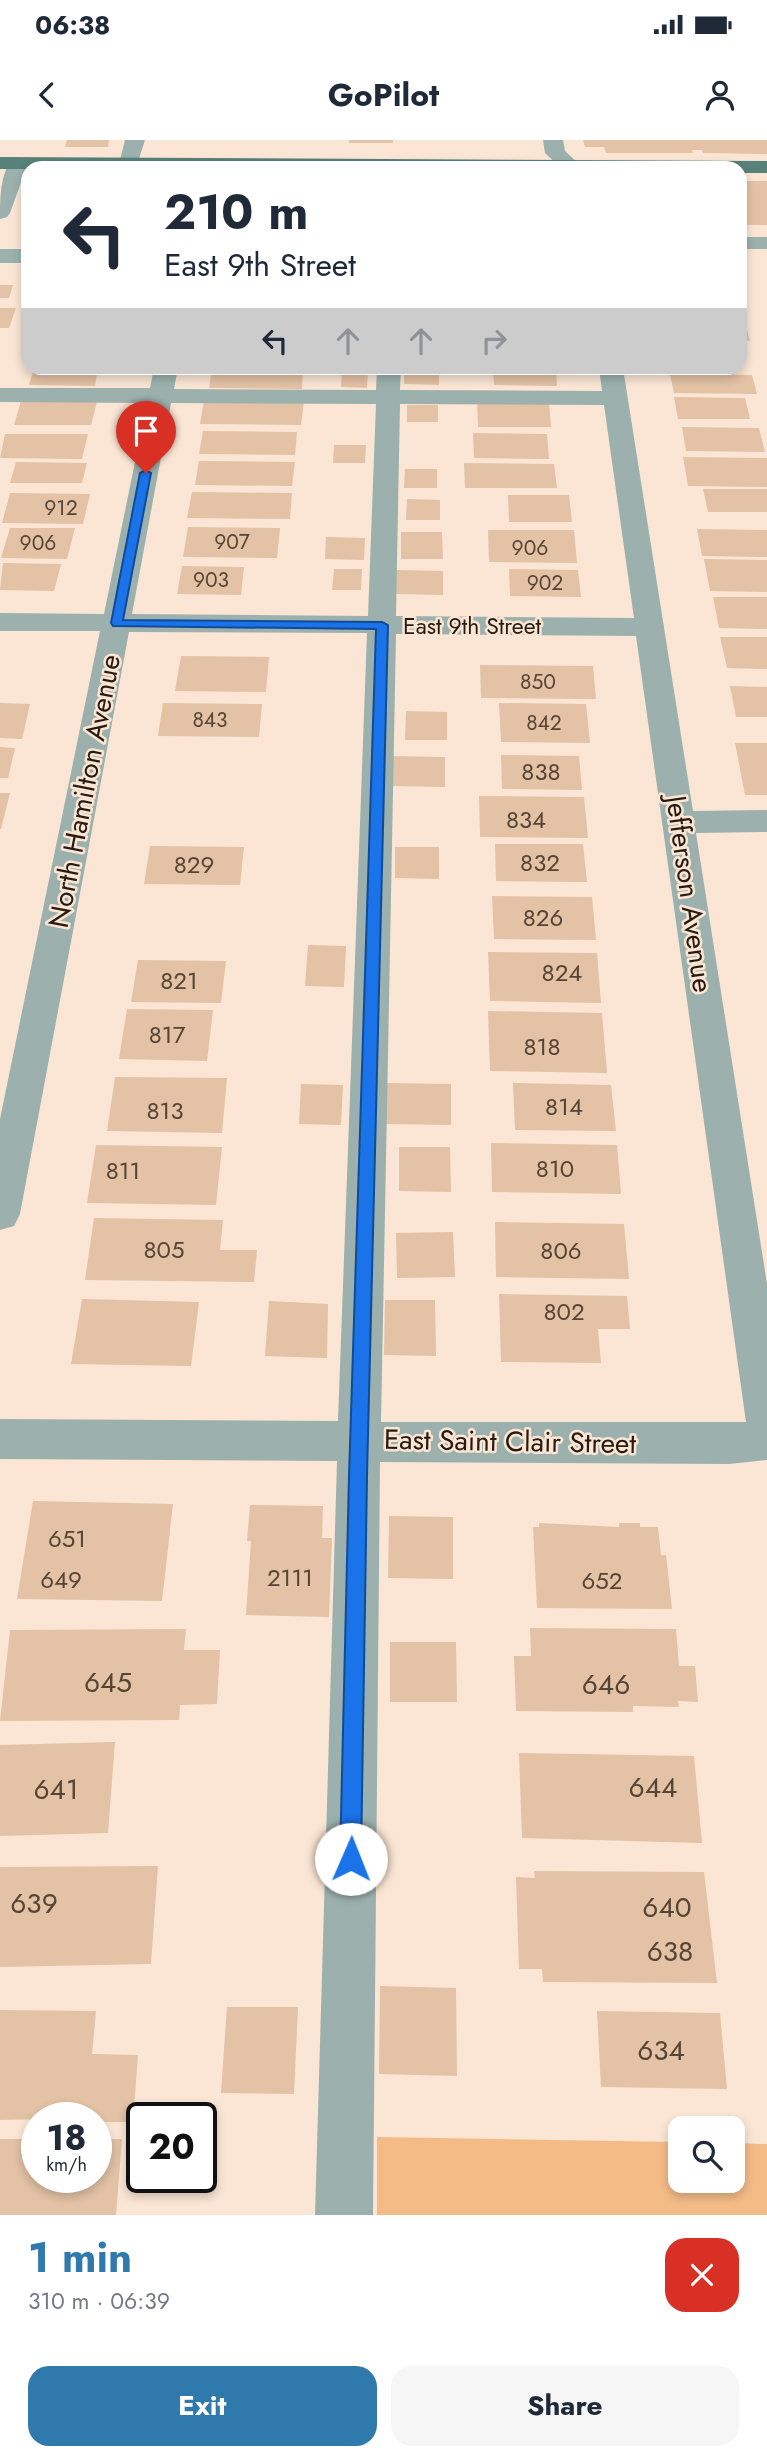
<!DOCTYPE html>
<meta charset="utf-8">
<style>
body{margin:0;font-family:Jost,sans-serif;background:#f6f6f7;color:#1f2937;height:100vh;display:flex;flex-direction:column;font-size:26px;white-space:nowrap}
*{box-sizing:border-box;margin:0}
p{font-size:23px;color:#747a83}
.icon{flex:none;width:38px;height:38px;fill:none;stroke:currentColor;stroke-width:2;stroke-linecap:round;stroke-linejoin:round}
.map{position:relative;height:2075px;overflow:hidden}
.details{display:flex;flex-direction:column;background:#fff;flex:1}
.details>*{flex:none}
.hud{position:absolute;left:21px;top:21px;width:726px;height:214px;border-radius:21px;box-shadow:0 4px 10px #0003;background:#fff;color:#1f2937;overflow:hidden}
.controls{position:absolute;left:668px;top:1976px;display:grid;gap:14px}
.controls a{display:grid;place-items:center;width:77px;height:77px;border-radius:14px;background:#fff;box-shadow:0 4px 10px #0003;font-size:35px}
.speed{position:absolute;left:21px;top:1962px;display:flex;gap:14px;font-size:35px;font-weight:700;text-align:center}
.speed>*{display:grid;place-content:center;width:91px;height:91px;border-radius:50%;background:#fff;box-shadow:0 4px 10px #0003;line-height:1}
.speed small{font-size:18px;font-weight:400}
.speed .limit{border:4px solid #111;border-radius:10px;background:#fff;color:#111}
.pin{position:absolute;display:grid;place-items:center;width:60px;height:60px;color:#fff;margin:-72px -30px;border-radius:50% 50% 50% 0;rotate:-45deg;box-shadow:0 0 7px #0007}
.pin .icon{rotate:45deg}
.me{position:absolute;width:77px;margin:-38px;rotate:1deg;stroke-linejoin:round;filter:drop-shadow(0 0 5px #0008)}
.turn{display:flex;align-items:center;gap:24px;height:147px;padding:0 28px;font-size:32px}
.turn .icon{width:91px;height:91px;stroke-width:2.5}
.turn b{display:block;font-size:49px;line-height:60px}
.lanes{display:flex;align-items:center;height:66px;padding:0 28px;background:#0003;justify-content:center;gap:35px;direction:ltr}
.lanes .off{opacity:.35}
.round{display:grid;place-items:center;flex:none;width:74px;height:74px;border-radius:21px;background:#f6f6f7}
.overview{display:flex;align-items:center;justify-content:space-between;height:119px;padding:0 28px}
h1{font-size:42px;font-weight:700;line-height:52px;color:#3079ad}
.cta{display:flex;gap:14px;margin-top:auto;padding:14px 28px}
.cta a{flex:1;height:80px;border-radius:21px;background:#3079ad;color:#fff;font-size:28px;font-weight:700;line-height:80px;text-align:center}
.cta a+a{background:#f6f6f7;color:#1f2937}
.status{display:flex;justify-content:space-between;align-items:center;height:49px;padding:0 35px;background:#fff;direction:ltr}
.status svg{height:19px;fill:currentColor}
header{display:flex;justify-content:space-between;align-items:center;height:91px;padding:0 28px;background:#fff;font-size:32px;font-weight:700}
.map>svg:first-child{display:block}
</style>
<div class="status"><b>06:38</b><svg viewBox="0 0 49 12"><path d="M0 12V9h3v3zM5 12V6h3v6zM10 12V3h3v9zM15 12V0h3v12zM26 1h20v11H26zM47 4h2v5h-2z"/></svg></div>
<header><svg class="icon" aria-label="back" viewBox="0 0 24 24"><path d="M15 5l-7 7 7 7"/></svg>GoPilot<svg class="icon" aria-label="person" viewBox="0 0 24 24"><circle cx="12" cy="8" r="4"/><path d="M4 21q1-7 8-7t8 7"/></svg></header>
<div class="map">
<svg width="767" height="2075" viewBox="0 0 767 2075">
<rect width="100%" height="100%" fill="#fbe6d5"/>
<path fill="#f4bb87" d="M377 1997 681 2002V2040H733V2003L767 2004V2075H377Z"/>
<path fill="#e3c2a5" d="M67 0H109L108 7H65Z
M349 0H393V3H349Z
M583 0H767V14L703 13 702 10H692L693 13H606L604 7H585Z
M740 41H767V85H740V68L745 66Z
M0 145H13L9 158H0Z
M0 168H16L9 188H0Z
M740 182H745L750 201 740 200Z
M34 228H98L95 246 29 245Z
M342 228H368L367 248 341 247Z
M404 228H439V245L404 244Z
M493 228H556L557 246 494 245Z
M212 229 303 230 302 249 209 248Z
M670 234 752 235 757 254 674 253Z
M674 257 745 258 750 279H678Z
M204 260 304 261 301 285 200 284Z
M21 261 97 262 91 285H14Z
M477 261 549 262 551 287H478Z
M407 265H438V282H407Z
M682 287 759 288 765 312 686 311Z
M203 291 297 292 295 315 199 314Z
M473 293 547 294 549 319 474 318Z
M5 294H88L82 319 0 318Z
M334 305H366L365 323H333Z
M683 317 767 318V347L688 346Z
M199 321 295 322 292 346 195 345Z
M16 322 87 323 82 343H10Z
M464 323 554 324 557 348H465Z
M405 329H437V348H404Z
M703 349H767V372H708Z
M192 352 292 353 290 379 187 378Z
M10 353 90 354 83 384 2 383Z
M508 355H569L572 382H509Z
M407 359 440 360V380H406Z
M188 387 280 388 277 418 183 417Z
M10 388H75L67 419 1 418Z
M697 389 767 390V417L702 416Z
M488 390H574L577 423 489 422Z
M401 392H442L443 419H401Z
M326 397 365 398 364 420 325 419Z
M704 419 767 420V452L710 451Z
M3 423 61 424 54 451 0 450Z
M182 426 244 427 241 455 177 454Z
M334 429H362L361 450H332Z
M509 429 578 430 581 457 510 456Z
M396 430 443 431V455L396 454Z
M713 457H767V489L719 488Z
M720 497H767V529L727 528Z
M181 516 269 517 266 552 175 551Z
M480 525 593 526 596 559 481 558Z
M730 546 767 547V577H736Z
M0 563 30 564 22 599 0 598Z
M163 563 262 564 259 597 158 596Z
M499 563 586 564 590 603 501 602Z
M406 571 447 572V600H405Z
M735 603H767V655H745Z
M0 607 15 608 8 638H0Z
M501 615 579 616 582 650 502 649Z
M389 616 445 617V647L388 646Z
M0 653H10L1 689H0Z
M479 656 584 657 588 698 480 697Z
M495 704H583L587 742 496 741Z
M150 706 244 707 240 745 144 744Z
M395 707H439V739L395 738Z
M492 756 592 757 596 800 494 799Z
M308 805 346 806 344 847 305 846Z
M488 812 597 813 601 863 490 861Z
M138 820 226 821 221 863 131 862Z
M127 869 213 870 207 921 119 919Z
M488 871 602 873 607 933 490 931Z
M115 937 227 938 222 993 107 991Z
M386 943 451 944V985L385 984Z
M513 943 611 945 616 991 515 990Z
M301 944 343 945 341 985 299 984Z
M491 1003 617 1005 621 1054 492 1052Z
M96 1005 222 1007 216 1065 87 1063Z
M399 1007H450L451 1052 399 1051Z
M94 1078 223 1080 220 1110H257L254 1142 85 1140Z
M495 1082 624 1084 629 1139 496 1137Z
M453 1092 455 1137 397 1138 396 1093Z
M499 1154 627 1156 630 1189H598L601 1223 501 1222Z
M82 1159 199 1162 191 1226 71 1224Z
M385 1160H435L436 1216 384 1215Z
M269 1161 328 1164 327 1218 265 1216Z
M33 1361 173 1364 162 1461 17 1459Z
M250 1365 323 1366 322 1398H332L329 1477 246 1475 251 1401H247Z
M389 1376 453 1377V1439L388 1438Z
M539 1383 619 1387V1383H640V1387H658L661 1415H666L672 1469 537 1468 533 1387H539Z
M530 1488 676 1489 679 1526H695L698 1562 678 1561 679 1567 633 1566V1572L516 1571 514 1516H531Z
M186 1489 184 1510H220L217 1564 180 1565 179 1580 0 1581 10 1490Z
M390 1502H456L457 1562H390Z
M115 1602 108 1693 0 1696V1605Z
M519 1613 694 1616 702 1703 522 1698Z
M158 1726 151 1824 0 1827V1727Z
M534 1731 704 1732 717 1843 543 1842 542 1829H519L516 1737 535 1738Z
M380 1846 456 1848 457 1936 379 1934Z
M227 1867H298L294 1954 221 1953Z
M0 1870 96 1871 92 1914 138 1915 133 1982H96V1978L0 1980Z
M597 1871 720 1873 727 1949 601 1947Z
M0 1999H37V2037H96V1999H122L116 2075H0Z"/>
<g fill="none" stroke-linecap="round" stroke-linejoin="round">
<path fill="#9cb1ad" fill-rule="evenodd" d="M125 0H145L136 28H122L119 24Z
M543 0H563L565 11 583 28H561L545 13Z
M18 17 25 19 28 23 10 73 7 77 0 79C0 57 0 38 11 19Z
M740 97H767V109H740Z
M0 109H28V123H0Z
M154 228H178L174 249 376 250 377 228H401L400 250 602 251 599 228H623L693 671 767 670V692L696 693 767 1144V1320L729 1324 380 1322 373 2075H315L337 1321 0 1319V1279L338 1281 367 493 129 492 20 1074 14 1086 0 1090V979L100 491H0V473L104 474 147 263 0 262V248H150ZM171 263 376 264 368 476 132 474ZM400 264 604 265 634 478 396 476ZM396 494 636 496 746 1282H381Z"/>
<path fill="#58817a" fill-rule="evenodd" d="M0 17 767 21V33H740V28L0 29Z"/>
</g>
<path fill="#1a73e8" stroke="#114b97" stroke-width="2" d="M146 330 151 333 123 480 382 482 388 485 367 1336 361 1719 358 1726 351 1730 343 1726 340 1719 349 1336 376 489 113 486 111 483 140 333Z"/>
<g text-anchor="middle" stroke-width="5" stroke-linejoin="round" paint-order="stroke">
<g font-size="21" fill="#564535">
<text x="61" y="375">912</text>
<text x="232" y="409">907</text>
<text x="38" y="410">906</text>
<text x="530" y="415">906</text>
<text x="211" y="447">903</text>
<text x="545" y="450">902</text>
<text x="538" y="549">850</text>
<text x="210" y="587">843</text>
<text x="544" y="590">842</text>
</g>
<g font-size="23" fill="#271b10" stroke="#fbe6d5">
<text x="472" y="494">East 9th Street</text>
</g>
<g font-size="24" fill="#564535">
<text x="541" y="640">838</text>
<text x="526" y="688">834</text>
<text x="540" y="731">832</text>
<text x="194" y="733">829</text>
<text x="543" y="786">826</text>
<text x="562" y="841">824</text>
<text x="179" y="849">821</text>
<text x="167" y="903">817</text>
<text x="542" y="915">818</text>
<text x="564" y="975">814</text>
<text x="165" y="979">813</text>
<text x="555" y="1037">810</text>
<text x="123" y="1039">811</text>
<text x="164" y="1118">805</text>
<text x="561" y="1119">806</text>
<text x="564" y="1180">802</text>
<text x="67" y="1407">651</text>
<text x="290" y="1446">2111</text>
<text x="61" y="1448">649</text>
<text x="602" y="1449">652</text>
</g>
<g font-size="28" fill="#271b10" stroke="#fbe6d5">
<text transform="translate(84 651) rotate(-79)" y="10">North Hamilton Avenue</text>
<text transform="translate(690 754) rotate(82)" y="10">Jefferson Avenue</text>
<text transform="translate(510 1301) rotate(1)" y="10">East Saint Clair Street</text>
</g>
<g font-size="28" fill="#564535">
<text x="108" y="1552">645</text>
<text x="606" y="1554">646</text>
<text x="653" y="1657">644</text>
<text x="56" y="1659">641</text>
<text x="34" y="1773">639</text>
<text x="667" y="1777">640</text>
<text x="670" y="1821">638</text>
<text x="661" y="1920">634</text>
</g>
</g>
</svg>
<div class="controls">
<a><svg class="icon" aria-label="search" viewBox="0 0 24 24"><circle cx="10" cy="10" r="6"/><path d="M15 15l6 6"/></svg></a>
</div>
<div class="speed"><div>18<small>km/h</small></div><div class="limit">20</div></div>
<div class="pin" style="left:146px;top:333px;background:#d93025"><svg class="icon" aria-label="arrive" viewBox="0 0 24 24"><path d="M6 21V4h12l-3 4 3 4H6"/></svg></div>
<svg class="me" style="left:351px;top:1719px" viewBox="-20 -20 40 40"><circle r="19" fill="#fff"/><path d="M0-13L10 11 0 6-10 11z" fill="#1a73e8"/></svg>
<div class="hud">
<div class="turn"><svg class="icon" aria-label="left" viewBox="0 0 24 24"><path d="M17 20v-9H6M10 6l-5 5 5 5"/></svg><div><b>210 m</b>East 9th Street</div></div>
<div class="lanes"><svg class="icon" aria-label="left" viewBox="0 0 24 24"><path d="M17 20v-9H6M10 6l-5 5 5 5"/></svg><svg class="icon off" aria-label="ahead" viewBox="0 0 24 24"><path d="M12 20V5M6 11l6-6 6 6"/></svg><svg class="icon off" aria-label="ahead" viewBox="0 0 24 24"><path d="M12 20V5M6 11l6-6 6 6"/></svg><svg class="icon off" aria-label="right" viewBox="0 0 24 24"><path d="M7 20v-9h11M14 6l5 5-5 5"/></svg></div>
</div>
</div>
<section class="details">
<div class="overview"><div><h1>1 min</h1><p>310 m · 06:39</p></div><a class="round" style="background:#d93025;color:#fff"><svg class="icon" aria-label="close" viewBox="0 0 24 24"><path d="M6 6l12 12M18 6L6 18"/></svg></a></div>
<div class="cta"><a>Exit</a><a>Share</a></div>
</section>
